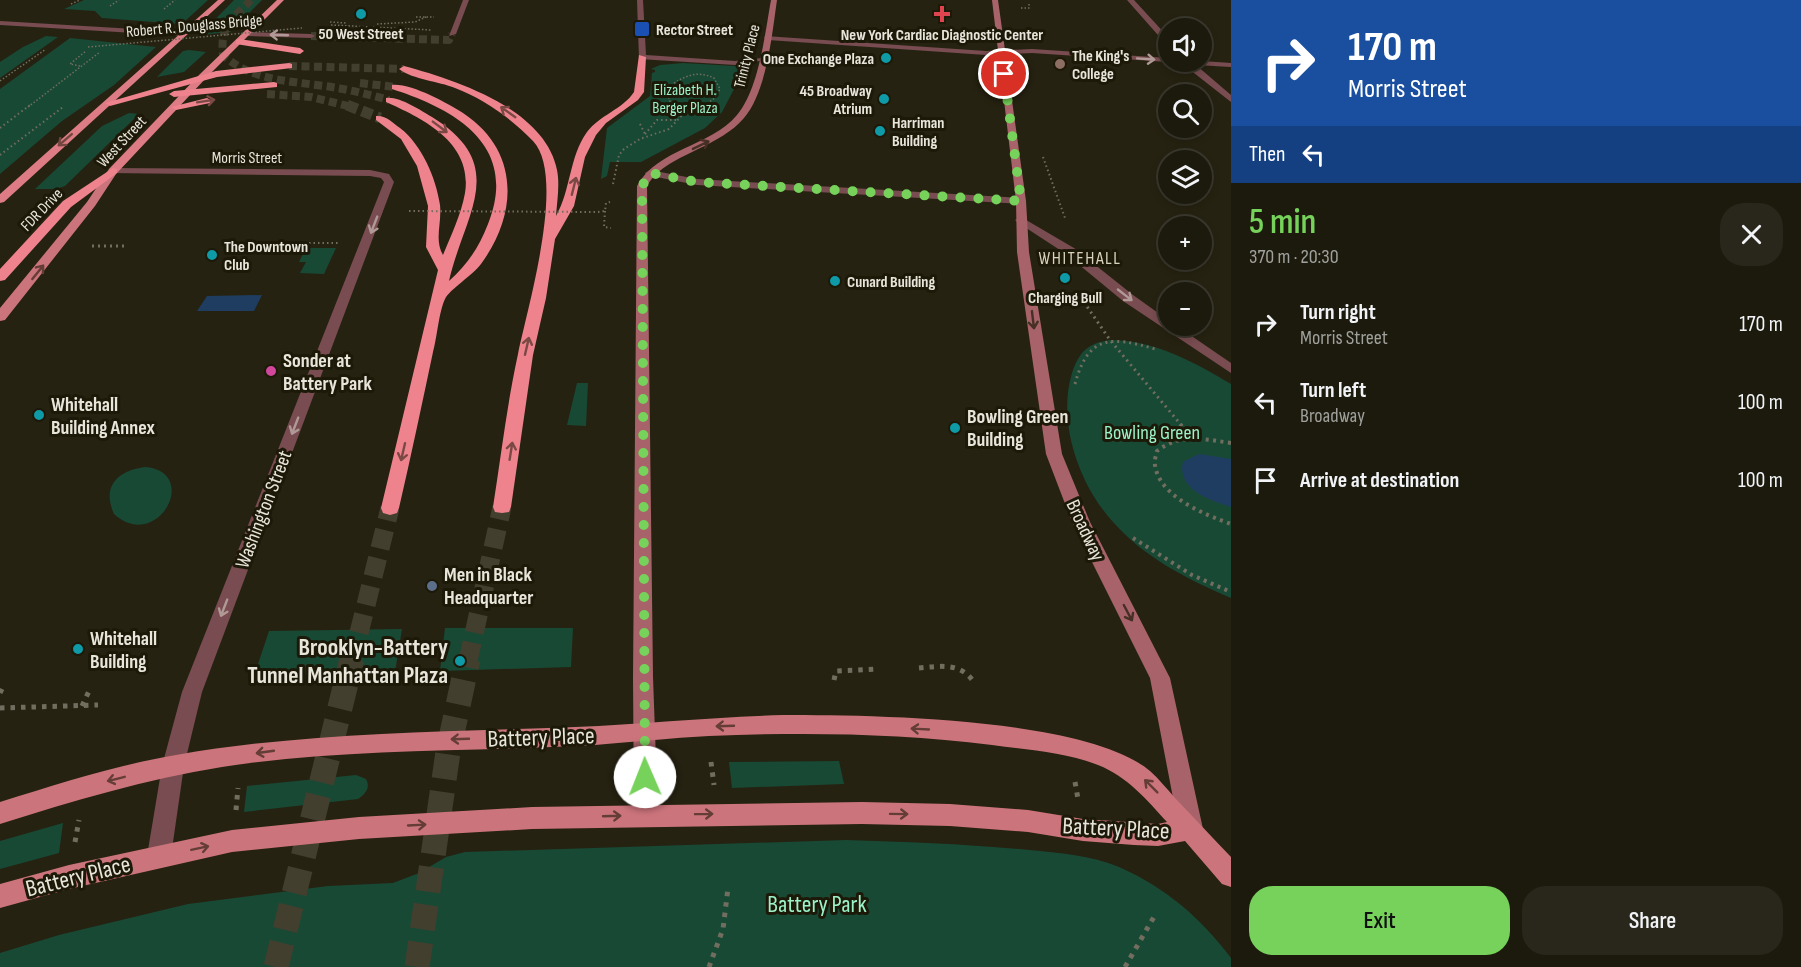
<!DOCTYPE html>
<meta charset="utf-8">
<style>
body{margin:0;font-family:"Sofia Sans Condensed",sans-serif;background:#29271b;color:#f1f3f6;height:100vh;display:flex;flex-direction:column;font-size:22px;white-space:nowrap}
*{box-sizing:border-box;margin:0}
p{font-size:20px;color:#a0a19d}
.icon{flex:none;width:33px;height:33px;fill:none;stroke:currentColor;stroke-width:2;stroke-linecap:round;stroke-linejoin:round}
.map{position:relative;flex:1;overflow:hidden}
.sheet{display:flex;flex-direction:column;background:#1c1a0d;width:570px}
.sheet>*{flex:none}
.banner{background:#1a4fa0;color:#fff;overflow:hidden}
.buttons{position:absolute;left:1158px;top:18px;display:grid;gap:12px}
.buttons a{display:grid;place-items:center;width:54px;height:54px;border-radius:50%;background:#1c1a0d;box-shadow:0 3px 9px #0003,0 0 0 2px #3a382e;font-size:30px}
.pin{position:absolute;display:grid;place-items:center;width:51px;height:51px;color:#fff;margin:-26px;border:3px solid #fff;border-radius:50%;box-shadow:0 2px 6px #0007}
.me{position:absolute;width:66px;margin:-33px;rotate:359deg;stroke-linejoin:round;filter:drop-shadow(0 0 4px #0008)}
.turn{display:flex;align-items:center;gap:21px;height:126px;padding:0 18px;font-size:27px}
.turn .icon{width:78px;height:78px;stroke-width:2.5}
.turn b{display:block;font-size:42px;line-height:51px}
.then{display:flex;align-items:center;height:57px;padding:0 18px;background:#0003;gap:12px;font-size:22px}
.round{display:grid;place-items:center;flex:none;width:63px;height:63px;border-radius:24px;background:#29271b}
.summary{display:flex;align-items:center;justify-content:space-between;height:102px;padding:0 18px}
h1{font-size:36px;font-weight:600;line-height:45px;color:#76d25a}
.primary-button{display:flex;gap:12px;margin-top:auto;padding:12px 18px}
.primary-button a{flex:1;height:69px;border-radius:24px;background:#76d25a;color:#111;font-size:24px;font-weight:600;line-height:69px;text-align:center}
.primary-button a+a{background:#29271b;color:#f1f3f6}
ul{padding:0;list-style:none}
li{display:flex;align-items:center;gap:18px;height:78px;padding:0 18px}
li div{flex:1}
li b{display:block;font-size:22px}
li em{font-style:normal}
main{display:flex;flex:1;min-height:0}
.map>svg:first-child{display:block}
</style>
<main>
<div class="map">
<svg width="1231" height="967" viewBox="0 0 1231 967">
<rect width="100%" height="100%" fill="#262211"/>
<path fill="#184935" d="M84 0H208L183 23 179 24 102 18 95 11 64 9Z
M234 0H262L230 32 200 35Z
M46 36 58 37 0 78V62L23 47Z
M70 38 156 47 114 85 62 121 0 174V89Z
M189 50 206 52 184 72 157 77 183 51Z
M683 63 735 66 744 70 722 112 705 128 641 162H610L607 176 601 179 607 128 650 96 652 73 655 72V70L651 69 660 65Z
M129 113 139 114 65 186 56 189H35L102 126Z
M306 248H336L324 274 300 273 306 262H299Z
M1110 340C1154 340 1194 362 1231 384V598C1187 579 1145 558 1113 522 1079 485 1057 422 1072 373 1079 352 1088 343 1110 340Z
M577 383H588L586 426 567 425Z
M146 467C201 473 157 553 114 514 101 485 119 470 146 467Z
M445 628H573L571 667 440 671Z
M402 629 395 672 254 676 269 631Z
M839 761 844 784 732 788 729 762Z
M356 775 366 779C371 788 365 794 358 799L244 812 247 786Z
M63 823 59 853 0 869V841Z
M846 840C907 842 968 844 1029 850 1059 853 1091 855 1119 867 1165 887 1201 918 1231 958V967H0V953L59 935 188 904 328 886 393 883 419 873 446 857 465 852Z"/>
<path fill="#1f3d60" d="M262 295 254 311H197L207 296Z
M1199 454 1231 459V507C1211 501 1176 489 1183 462Z"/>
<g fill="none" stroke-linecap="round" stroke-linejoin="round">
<path stroke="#433f2f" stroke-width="8" stroke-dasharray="8 4" stroke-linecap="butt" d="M311 36 449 40 452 34"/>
<path stroke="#433f2f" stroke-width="8" stroke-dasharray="8 4.5" stroke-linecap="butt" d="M251 0C231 20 220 26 223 55 254 84 303 81 343 89 359 92 374 96 389 100
M289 66 404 69
M360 83 395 87
M267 94 311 97 352 107"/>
<path stroke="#433f2f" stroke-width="11" stroke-dasharray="11 5" stroke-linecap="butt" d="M347 105 380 118"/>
<path stroke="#433f2f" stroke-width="19" stroke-dasharray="19 10" stroke-linecap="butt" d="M352 661 390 508
M468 661 502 507"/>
<path stroke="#433f2f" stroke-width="25" stroke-dasharray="25 13" stroke-linecap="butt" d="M276 967 352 659
M417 967 448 752 468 659"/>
<path stroke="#716e5f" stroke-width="1.5" stroke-dasharray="1.5 2" stroke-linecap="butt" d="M71 4 80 0
M110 6 119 0
M1021 8H1029V4
M164 9 175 0
M416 17H434
M330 22 346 23
M377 24 415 22 426 17
M331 25 431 30
M333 29 376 31
M80 66 70 64 86 51
M0 81 46 49
M28 107 100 52
M675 107C667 101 668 95 670 86 684 76 697 70 714 78L720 89 715 98 702 107"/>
<path stroke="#716e5f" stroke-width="2" stroke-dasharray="1.5 3" stroke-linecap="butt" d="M673 105 686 110 706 105
M640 124 645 134
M0 128 30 105
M645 134 657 120H677
M0 155 63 107
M1043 157 1065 218
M613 184 619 155 624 149 640 139 669 129 687 110
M605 211 604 227 611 228
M598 212 605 211 606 203 610 202
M309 243H338"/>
<path stroke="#716e5f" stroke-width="3" stroke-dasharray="2 4" stroke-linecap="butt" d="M92 246H128
M1077 292 1110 340 1182 426
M1075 384C1088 335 1111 336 1155 349"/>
<path stroke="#716e5f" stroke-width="4" stroke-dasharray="3 4.5" stroke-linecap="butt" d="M1180 424 1191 437
M1231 443C1203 439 1181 433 1157 451 1156 455 1154 461 1155 465 1159 497 1206 515 1231 524
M1133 538 1192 575 1231 592"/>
<path stroke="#716e5f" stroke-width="5" stroke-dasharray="4.5 6" stroke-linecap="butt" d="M919 668C941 666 962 662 975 684
M834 680 836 671 877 669
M0 693 3 687
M82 706 90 689
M0 708 98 705
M711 762 714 785
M1075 782 1078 799
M236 810 238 788
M75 842 79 820
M709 967 723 929 728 888
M1125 967 1155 915"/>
<path fill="#784c50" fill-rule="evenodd" d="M1127 0H1134L1168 37V43H1165Z
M765 36 986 51 1032 49 1168 58V62H1171H1168L1032 53 986 55 768 40 764 38Z
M1202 61 1231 63V67L1196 65 1231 95V102L1180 62Z"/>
<path fill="#784c50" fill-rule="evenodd" d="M463 0H469L456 34 449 36Z
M637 0H643L646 55 735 61 762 58 766 60 735 65 639 59Z
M0 21 185 32 189 34 185 36 0 25Z
M244 32 311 34 315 36 311 38 247 36 243 34Z
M113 168 370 170 389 174 394 182 202 692 184 766 171 856 167 864 159 868 151 864 147 856 162 766 182 692 384 182 381 178 370 176 109 173 108 171Z
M650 170 697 179 1021 198 1026 201 1021 204 697 185 646 175 645 173Z
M1021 217 1074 248 1133 295 1168 320V326H1177L1231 363V373L1123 301 1066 254 1017 222 1015 220Z"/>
<path fill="#a76369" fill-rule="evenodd" d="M771 0H777C772 34 767 91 744 118 732 132 715 141 698 149 680 158 658 167 647 186L653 677 658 815 654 823 646 826 638 823 634 815 633 677 637 186C658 148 710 147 737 115 759 89 765 33 771 0Z
M992 0H998L1026 201 1029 252 1062 454 1090 522 1170 678 1203 829 1199 837 1191 840 1183 837 1179 829 1150 678 1072 522 1046 454 1017 252 1016 201Z"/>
<path fill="#cc747c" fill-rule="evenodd" d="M113 168 118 171 95 206 5 320 0 321V308L87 202 109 169Z
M783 715C869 715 1086 717 1150 771 1159 779 1167 789 1175 798 1194 818 1212 837 1231 857V887L1222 884 1185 841 1158 846 1134 845 1083 841 1028 832 950 826 862 824 532 829 359 839 232 852 69 889 0 908V884L69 865 232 830 359 817 532 807 862 802 950 804 1028 810 1083 819 1158 824 1167 822C1146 799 1128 777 1098 765 1065 752 1027 750 992 745 898 733 803 732 709 736 671 738 633 742 595 745 470 752 345 748 222 767 146 779 73 801 0 824V802C58 784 116 765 176 755 307 732 441 732 575 727 644 724 714 717 783 715Z"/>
<path fill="#dd7c85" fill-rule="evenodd" d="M218 0H225L4 202 0 203V194Z
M277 0H284L206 78 117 173H109V169L200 74Z"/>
<path fill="#ee838e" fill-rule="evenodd" d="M239 39 300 48 304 51 300 54 236 44V40Z
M639 55 646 57 644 92 638 100 606 123 596 135 585 157 574 206 555 239 546 298 533 355 511 507 509 512 502 513 495 512 493 507C501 456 507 404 518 354 527 309 567 177 533 141 512 119 484 99 455 88 438 81 414 80 399 69L404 66C456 80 545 109 557 170 560 184 557 202 556 216 571 190 569 157 587 132 600 115 623 109 634 92Z
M289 63 292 64V68L217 77 110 106 105 103 216 71Z
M274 82 277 83V87L174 97 169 94 174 91Z
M392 85C411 83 447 103 463 113 519 150 519 212 481 264 473 275 450 289 445 299 439 311 437 338 433 352 422 404 411 456 399 508L397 513 390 515 383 513 381 508 438 270 426 247 428 206 417 166 401 139 376 120V116C386 115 393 123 400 128 422 145 436 178 440 205 442 223 434 240 443 255 451 235 461 215 465 193 473 143 424 119 386 102V98C399 96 420 110 432 117 511 166 464 214 449 281 468 264 479 247 488 224 519 146 457 110 392 89Z
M207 98 212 101 210 103 176 110 171 107Z
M113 168 117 169V173L71 207 5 280 0 281V269L63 201Z"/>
<path stroke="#716e5f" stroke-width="1.5" stroke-dasharray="1.5 2" stroke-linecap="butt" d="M88 47 302 28"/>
<path stroke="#716e5f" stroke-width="2" stroke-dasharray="1.5 3" stroke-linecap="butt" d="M409 211 598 212"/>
</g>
<defs><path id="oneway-shaft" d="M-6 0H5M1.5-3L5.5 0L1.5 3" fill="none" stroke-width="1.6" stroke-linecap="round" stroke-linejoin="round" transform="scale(1.5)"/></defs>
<g stroke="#b09996">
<use href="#oneway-shaft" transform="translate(279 35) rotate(-178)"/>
<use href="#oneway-shaft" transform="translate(1146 59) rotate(4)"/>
<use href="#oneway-shaft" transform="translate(374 225) rotate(111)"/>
<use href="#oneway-shaft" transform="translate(1125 295) rotate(38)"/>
<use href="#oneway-shaft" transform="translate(295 426) rotate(111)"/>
<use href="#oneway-shaft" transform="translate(224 608) rotate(111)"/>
</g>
<g stroke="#7b4944">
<use href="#oneway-shaft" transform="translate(206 101) rotate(-9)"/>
<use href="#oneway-shaft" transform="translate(508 112) rotate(-145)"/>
<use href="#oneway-shaft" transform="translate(440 127) rotate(37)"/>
<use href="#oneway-shaft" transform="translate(574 186) rotate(-76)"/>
<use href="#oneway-shaft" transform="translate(527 346) rotate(-77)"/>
<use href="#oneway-shaft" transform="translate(511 451) rotate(-81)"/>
<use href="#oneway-shaft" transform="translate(403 452) rotate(103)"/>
</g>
<use stroke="#734640" href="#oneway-shaft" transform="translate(65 140) rotate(139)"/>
<g stroke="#462f25">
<use href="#oneway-shaft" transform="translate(701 145) rotate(-26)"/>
<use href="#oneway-shaft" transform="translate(1033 320) rotate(83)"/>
<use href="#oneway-shaft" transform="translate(1128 613) rotate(62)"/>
</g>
<g stroke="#633d36">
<use href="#oneway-shaft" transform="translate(38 272) rotate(-51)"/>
<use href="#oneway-shaft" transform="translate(725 726) rotate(178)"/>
<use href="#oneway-shaft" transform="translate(920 729) rotate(-177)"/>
<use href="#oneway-shaft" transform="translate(460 739) rotate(178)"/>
<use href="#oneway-shaft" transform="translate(265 752) rotate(172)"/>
<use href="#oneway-shaft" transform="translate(116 779) rotate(166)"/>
<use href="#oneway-shaft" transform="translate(1151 786) rotate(-135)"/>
<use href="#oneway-shaft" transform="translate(704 814) rotate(-1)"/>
<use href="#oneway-shaft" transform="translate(899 814) rotate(1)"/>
<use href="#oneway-shaft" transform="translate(612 816) rotate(-2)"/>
<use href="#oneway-shaft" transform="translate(417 825) rotate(-3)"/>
<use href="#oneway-shaft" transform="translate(200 848) rotate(-12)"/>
</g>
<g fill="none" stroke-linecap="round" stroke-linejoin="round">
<path stroke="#76d25a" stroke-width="10" stroke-dasharray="0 18" d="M645 777 642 186 650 173 697 182 1021 201 1004 74"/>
</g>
<g fill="#0f9aa8" stroke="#1d1908" stroke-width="2">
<circle cx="361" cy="14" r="6"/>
<circle cx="886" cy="58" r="6"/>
<circle cx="884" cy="99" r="6"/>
<circle cx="880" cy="131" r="6"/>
<circle cx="212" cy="255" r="6"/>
<circle cx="1065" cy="278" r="6"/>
<circle cx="835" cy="281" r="6"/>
<circle cx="39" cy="415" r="6"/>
<circle cx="955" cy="428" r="6"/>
<circle cx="78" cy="649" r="6"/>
<circle cx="460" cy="661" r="6"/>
</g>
<path fill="#e0444e" stroke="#1d1908" stroke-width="2" d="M939 5h6v6h6v6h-6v6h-6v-6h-6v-6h6z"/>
<rect fill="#1a4fb4" stroke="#1d1908" stroke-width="2" x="634" y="21" width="16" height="16" rx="3"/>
<circle fill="#8d6e63" stroke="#1d1908" stroke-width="2" cx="1060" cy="64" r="6"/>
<circle fill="#d1479c" stroke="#1d1908" stroke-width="2" cx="271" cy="371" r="6"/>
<circle fill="#5c6f8a" stroke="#1d1908" stroke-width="2" cx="432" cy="586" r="6"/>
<g text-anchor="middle" stroke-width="6" stroke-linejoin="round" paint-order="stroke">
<g font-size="16" fill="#e8e6db" stroke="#1d1908">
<text transform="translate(194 25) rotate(-5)" y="6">Robert R. Douglass Bridge</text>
<text transform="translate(746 56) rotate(-76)" y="6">Trinity Place</text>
<text transform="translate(121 141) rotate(-47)" y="6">West Street</text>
<text x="247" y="163">Morris Street</text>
<text transform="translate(41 209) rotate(-46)" y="6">FDR Drive</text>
</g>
<g font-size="16" font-weight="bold" fill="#e8e6db" stroke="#1d1908" text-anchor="start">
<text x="656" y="35">Rector Street</text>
<text x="361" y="39" text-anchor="middle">50 West Street</text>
<text x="942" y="40" text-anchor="middle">New York Cardiac Diagnostic Center</text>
<text x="1072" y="61">The King's<tspan x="1072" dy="18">College</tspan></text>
<text x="874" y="64" text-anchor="end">One Exchange Plaza</text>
<text x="872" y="96" text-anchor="end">45 Broadway<tspan x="872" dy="18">Atrium</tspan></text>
<text x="892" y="128">Harriman<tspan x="892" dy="18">Building</tspan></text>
<text x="224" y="252">The Downtown<tspan x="224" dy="18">Club</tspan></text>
<text x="847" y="287">Cunard Building</text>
<text x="1065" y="303" text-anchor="middle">Charging Bull</text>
</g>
<g font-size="16" fill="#9cf2c9" stroke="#1d1908">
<text x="685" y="95">Elizabeth H.<tspan x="685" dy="18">Berger Plaza</tspan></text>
</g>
<g font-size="18" letter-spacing="1.5" fill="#d8d3bd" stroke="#1d1908">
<text x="1080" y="264">WHITEHALL</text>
</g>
<g font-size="20" font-weight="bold" fill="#e8e6db" stroke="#1d1908" text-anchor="start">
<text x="283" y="367">Sonder at<tspan x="283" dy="23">Battery Park</tspan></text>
<text x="51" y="411">Whitehall<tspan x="51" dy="23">Building Annex</tspan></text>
<text x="967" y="423">Bowling Green<tspan x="967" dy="23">Building</tspan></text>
<text x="444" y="581">Men in Black<tspan x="444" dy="23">Headquarter</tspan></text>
<text x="90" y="645">Whitehall<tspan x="90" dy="23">Building</tspan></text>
</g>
<g font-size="20" fill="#9cf2c9" stroke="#1d1908">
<text x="1152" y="439">Bowling Green</text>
</g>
<g font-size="20" fill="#e8e6db" stroke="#1d1908">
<text transform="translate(263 509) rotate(-69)" y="7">Washington Street</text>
<text transform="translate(1086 530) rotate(65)" y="7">Broadway</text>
</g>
<g font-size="24" font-weight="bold" fill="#e8e6db" stroke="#1d1908" text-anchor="end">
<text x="448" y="655">Brooklyn-Battery<tspan x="448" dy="28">Tunnel Manhattan Plaza</tspan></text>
</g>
<g font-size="24" fill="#e8e6db" stroke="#1d1908">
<text transform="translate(541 737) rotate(-2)" y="8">Battery Place</text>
<text transform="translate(1116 828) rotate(3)" y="8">Battery Place</text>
<text transform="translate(78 876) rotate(-14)" y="8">Battery Place</text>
</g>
<g font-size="24" fill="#9cf2c9" stroke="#1d1908">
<text x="817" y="912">Battery Park</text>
</g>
</g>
</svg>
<div class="buttons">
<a><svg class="icon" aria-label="sound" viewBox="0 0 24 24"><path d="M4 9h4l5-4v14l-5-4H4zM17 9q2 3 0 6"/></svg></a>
<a><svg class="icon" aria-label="search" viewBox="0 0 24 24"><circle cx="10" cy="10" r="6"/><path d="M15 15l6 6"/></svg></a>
<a><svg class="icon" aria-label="layers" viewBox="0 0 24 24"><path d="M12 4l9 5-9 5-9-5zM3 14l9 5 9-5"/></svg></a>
<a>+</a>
<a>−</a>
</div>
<div class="pin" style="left:1004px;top:74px;background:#d93025"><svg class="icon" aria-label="arrive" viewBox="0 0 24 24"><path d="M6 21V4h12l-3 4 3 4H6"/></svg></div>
<svg class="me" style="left:645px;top:777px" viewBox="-20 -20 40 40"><circle r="19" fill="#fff"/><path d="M0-13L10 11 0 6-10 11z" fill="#76d25a"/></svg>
</div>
<section class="sheet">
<div class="banner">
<div class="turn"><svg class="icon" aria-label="right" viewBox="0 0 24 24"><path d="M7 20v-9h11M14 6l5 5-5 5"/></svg><div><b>170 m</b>Morris Street</div></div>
<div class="then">Then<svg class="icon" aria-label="left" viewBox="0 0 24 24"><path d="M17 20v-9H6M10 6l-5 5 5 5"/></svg></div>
</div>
<div class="summary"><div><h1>5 min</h1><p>370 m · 20:30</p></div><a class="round"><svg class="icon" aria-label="close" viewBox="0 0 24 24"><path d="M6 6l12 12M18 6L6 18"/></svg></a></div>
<ul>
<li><svg class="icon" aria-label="right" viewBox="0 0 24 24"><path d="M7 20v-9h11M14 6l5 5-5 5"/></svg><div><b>Turn right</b><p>Morris Street</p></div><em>170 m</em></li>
<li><svg class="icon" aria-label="left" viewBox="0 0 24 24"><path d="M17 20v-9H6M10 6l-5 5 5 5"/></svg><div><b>Turn left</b><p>Broadway</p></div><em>100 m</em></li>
<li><svg class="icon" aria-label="arrive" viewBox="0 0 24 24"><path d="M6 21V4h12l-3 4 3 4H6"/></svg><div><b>Arrive at destination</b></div><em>100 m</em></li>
</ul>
<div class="primary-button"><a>Exit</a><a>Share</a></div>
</section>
</main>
